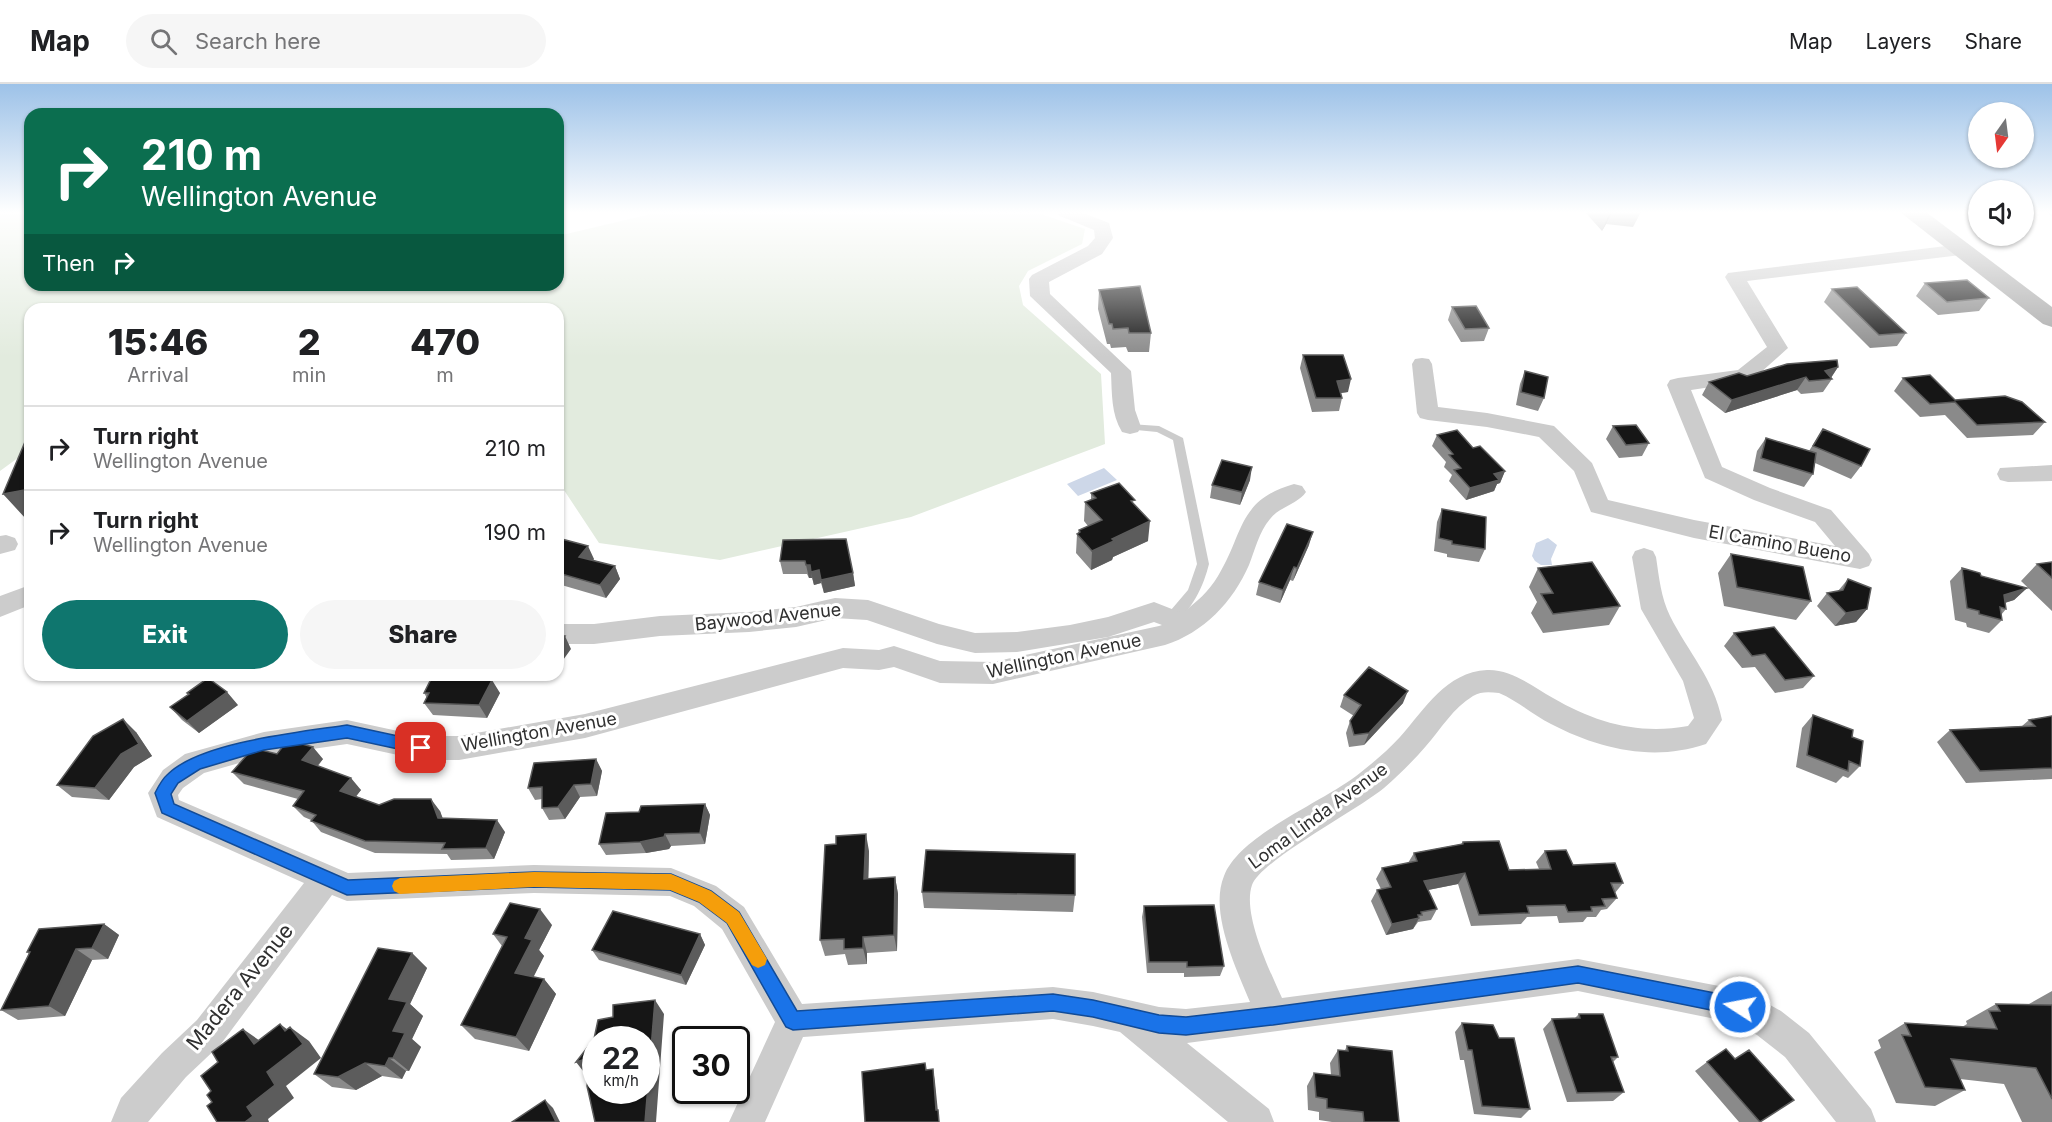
<!DOCTYPE html>
<style>
body{margin:0;font-family:Inter,sans-serif;background:#f6f6f6;color:#202124;height:100vh;display:flex;flex-direction:column;font-size:22px;white-space:nowrap}
*{box-sizing:border-box;margin:0}
p{font-size:20px;color:#757577}
.icon{flex:none;width:33px;height:33px;fill:none;stroke:currentColor;stroke-width:2;stroke-linecap:round;stroke-linejoin:round}
.map{position:relative;flex:1;overflow:hidden}
.side{position:absolute;left:24px;top:219px;width:540px;height:378px;display:flex;flex-direction:column;background:#fff;border-radius:18px;box-shadow:0 2px 4px #0004}
.side>*{flex:none}
.banner{position:absolute;left:24px;top:24px;width:540px;height:183px;border-radius:18px;box-shadow:0 2px 4px #0004;background:#0b6e4f;color:#fff;overflow:hidden}
.needle{width:39px;rotate:194deg}
.fabs{position:absolute;left:1968px;top:18px;display:grid;gap:12px}
.fabs a{display:grid;place-items:center;width:66px;height:66px;border-radius:50%;background:#fff;box-shadow:0 2px 4px #0004;font-size:30px}
.speed{position:absolute;left:582px;top:942px;display:flex;gap:12px;font-size:30px;font-weight:700;text-align:center}
.speed>*{display:grid;place-content:center;width:78px;height:78px;border-radius:50%;background:#fff;box-shadow:0 2px 4px #0004;line-height:1}
.speed small{font-size:15px;font-weight:400}
.speed .limit{border:3px solid #111;border-radius:9px;background:#fff;color:#111}
.pin{position:absolute;display:grid;place-items:center;width:51px;height:51px;color:#fff;margin:-26px;border-radius:12px;box-shadow:0 3px 9px #0006}
.me{position:absolute;width:66px;margin:-33px;rotate:281deg;stroke-linejoin:round;filter:drop-shadow(0 0 4px #0008)}
.turn{display:flex;align-items:center;gap:21px;height:126px;padding:0 18px;font-size:27px}
.turn .icon{width:78px;height:78px;stroke-width:2.5}
.turn b{display:block;font-size:42px;line-height:51px}
.then{display:flex;align-items:center;height:57px;padding:0 18px;background:#0003;gap:12px;font-size:22px}
.eta{display:flex;justify-content:space-evenly;align-items:center;height:102px;text-align:center}
.eta b{font-size:36px;font-weight:800;line-height:42px}
.action{display:flex;gap:12px;margin-top:auto;padding:12px 18px}
.action a{flex:1;height:69px;border-radius:36px;background:#0f766e;color:#fff;font-size:24px;font-weight:800;line-height:69px;text-align:center}
.action a+a{background:#f6f6f6;color:#202124}
ul{padding:0;list-style:none}
li{display:flex;align-items:center;gap:18px;height:84px;padding:0 18px;border-top:2px solid #e0e0e0}
li div{flex:1}
li b{display:block;font-size:22px}
li em{font-style:normal}
header{display:flex;align-items:center;gap:36px;box-sizing:border-box;height:84px;padding:0 30px;background:#fff;border-bottom:2px solid #e0e0e0}
header strong{font-size:28px}
nav{display:flex;gap:33px;margin-inline-start:auto;font-size:21px}
.search{width:420px;height:54px;background:#f6f6f6;display:flex;align-items:center;gap:15px;box-sizing:border-box;padding:0 21px;border-radius:33px;color:#757577;font-size:22px}
.map>svg:first-child{display:block}
</style>
<header>
<strong>Map</strong>
<div class="search"><svg class="icon" aria-label="search" viewBox="0 0 24 24"><circle cx="10" cy="10" r="6"/><path d="M15 15l6 6"/></svg>Search here</div>
<nav><a>Map</a><a>Layers</a><a>Share</a></nav>
</header>
<div class="map">
<svg width="2052" height="1038" viewBox="0 0 2052 1038">
<rect width="100%" height="100%" fill="#fff"/>
<path fill="#e2ebde" d="M0 128H30V201H558V152L659 128H1035L1085 145 1082 160 1028 187 1019 202 1023 221 1101 290 1105 360 911 433 720 476 599 459 558 397V225H30V365L0 387Z"/>
<path fill="#cdd7e8" d="M1104 384 1117 396 1078 412 1067 400Z
M1548 454 1557 461 1551 475 1552 481H1541L1535 477 1532 472 1536 459Z"/>
<g fill="none" stroke-linecap="round" stroke-linejoin="round">
<path stroke="#cdd7e8" stroke-width="5" d="M2050 128 2052 130"/>
<path fill="#ccc" fill-rule="evenodd" d="M1130 340 1159 342 1183 354 1209 480C1204 500 1192 530 1171 538L1167 536 1165 533 1188 506 1197 480 1173 356 1157 348 1126 345 1125 343 1126 341Z"/>
<path fill="#ccc" fill-rule="evenodd" d="M1057 128H1081L1109 139 1113 154 1102 170 1049 198 1050 210 1131 287 1135 326 1141 343 1138 348 1130 350 1122 348C1111 330 1112 309 1111 289L1030 212 1029 195 1032 191 1088 162 1095 154 1094 146 1060 132Z
M1962 160 1969 162 1971 166 1969 170 1747 197 1788 264 1751 297 1691 306 1722 383 1770 404 1831 426 1869 470 1872 476 1869 482 1860 485 1694 454 1591 428 1574 387 1539 353 1487 343 1428 336 1420 334 1417 329 1412 280 1415 275 1422 274 1429 275 1432 280 1438 323 1487 329 1554 342 1592 379 1608 416 1694 436 1835 462 1815 438 1754 416 1705 394 1667 301 1670 296 1678 294 1738 286 1767 263 1725 193 1728 189Z
M2052 381V397L2008 398 2000 396 1997 390 2000 384Z
M1294 400 1302 402 1306 408C1298 420 1279 423 1270 435 1259 448 1255 466 1249 481 1233 518 1203 549 1165 561L993 600 940 599 894 583 879 586 843 584 585 654 459 676H421L347 660 264 672 204 689 183 704 178 711 179 716 348 789 534 781 671 784 716 802 744 823 802 920 1053 903 1093 908 1159 923 1186 925 1250 918C1236 884 1209 828 1224 792 1240 750 1324 718 1360 689 1374 678 1388 666 1400 653 1425 625 1446 588 1487 586 1512 585 1533 603 1553 614 1596 639 1639 651 1688 642L1694 634 1683 597 1641 525 1632 473 1635 467 1644 464 1653 467 1656 473C1659 493 1661 514 1670 532 1688 568 1714 595 1722 636L1706 660C1653 678 1599 665 1551 640 1533 631 1518 617 1499 609 1490 608 1481 607 1473 612 1453 624 1441 645 1426 662 1413 677 1399 691 1384 704 1359 725 1260 777 1252 801 1242 830 1270 887 1282 914L1578 875 1740 906 1752 911 1781 927 1809 949 1871 1025 1876 1038H1836L1785 973 1757 951 1735 939 1578 907 1187 959 1269 1025 1274 1038H1228L1120 948 1093 942 1053 935 803 953 765 1038H729L775 938 722 845 694 822 670 812 534 809 347 817 332 811 221 960 186 993 148 1038H111L121 1014 162 969 197 936 304 799 157 733 148 709 163 686 185 670 264 648 347 636 421 652H459L585 630 843 564 879 566 894 562 940 577 993 578 1159 542 1162 541 1154 538 1108 553 1017 568 975 569 937 560 867 536 835 534 796 543 749 548 660 552 594 560H558V540H594L660 532 749 528 796 523 835 514 868 516 939 540 975 549 1017 548 1070 541 1108 533 1154 518 1182 529C1196 519 1209 507 1218 492 1244 450 1237 416 1294 400Z
M6 451 15 454 18 460 15 466 0 470V452Z
M30 501V521L0 533V512Z"/>
<path fill="#a7a7a7" fill-rule="evenodd" d="M1900 128H1926L2052 223V243L2043 240Z"/>
</g>
<path fill="#8a8a8a" d="M1585 128H1641L1633 143 1606 140 1602 147Z
M1971 128H1978V134Z
M1925 199 1989 214 1979 227 1938 231 1916 212Z
M1832 205 1906 249 1897 262 1870 264 1824 218Z
M1099 206 1151 249 1149 268H1128L1126 263 1111 264 1110 260H1107L1098 225Z
M1452 223 1489 244 1484 257 1461 258 1448 236Z
M1303 271 1348 308 1341 309 1342 314 1339 327 1312 328 1300 284Z
M1838 283 1831 294 1832 295 1823 308 1801 310 1797 306 1725 329 1702 311 1709 298 1747 292Z
M1525 287 1544 314 1538 327 1516 321 1520 300Z
M1903 294 1955 316 2045 338 2033 351 1967 354 1945 331 1920 333 1894 307Z
M1613 342 1649 359 1642 372 1619 374 1606 355Z
M1823 345 1861 382 1851 395 1815 379 1813 390 1804 403 1753 387 1757 367 1766 354 1809 367Z
M1437 351 1473 364 1505 387 1500 399 1497 400 1494 407 1466 416 1449 397 1452 391 1444 383 1446 378 1432 362Z
M1250 396 1240 421 1210 414 1212 401Z
M1091 409 1135 421 1148 457 1113 473 1112 476 1091 486 1076 469 1077 450 1078 449 1079 446 1088 442 1084 437 1085 418 1091 416Z
M1442 425 1485 465 1479 478 1447 473V470L1434 467 1437 438Z
M558 454 594 475 593 476 615 482 620 495 606 514 558 500Z
M783 456 853 489 855 502 824 509 821 499 814 501 812 494H809L807 490H783L780 477Z
M1309 461 1293 497 1290 496 1280 519 1256 511 1259 498Z
M1731 470 1811 517 1796 536 1724 522 1718 489Z
M2052 478V527L2021 497 2037 480Z
M1538 484 1620 522 1609 541 1543 549 1531 529 1537 518 1529 503Z
M1962 484 1981 492 2027 504 2014 516 2005 519 2006 525 2001 531 2002 536 1989 549 1967 543 1966 539 1955 536 1950 497Z
M1848 495 1867 525 1856 538 1835 542 1817 522 1827 509 1838 507Z
M1734 549 1814 592 1803 604 1775 609 1755 583 1742 584 1724 562Z
M471 595 500 609 487 634 433 631 424 619 427 614 424 609Z
M1344 611 1403 619 1364 661 1349 663 1346 649 1350 637 1354 632 1340 623Z
M238 621 199 649 182 636 170 623Z
M1813 631 1852 653 1860 682 1848 694 1843 692 1836 699 1796 683 1802 644Z
M2052 632V695L1966 699 1937 658 1950 646 2022 642 2029 636Z
M136 648 152 672 134 683 109 716 72 713 57 701Z
M277 670 323 675 318 682 361 706 356 712 379 721 440 727 442 734 505 748 494 775 451 776 447 770 375 769 321 748 311 736 304 733 293 722 298 715 244 700 232 688Z
M596 675 602 687 597 712 580 713 565 735 549 736 542 724V715L535 716 528 704Z
M705 720 710 731 705 760 671 762 669 765 646 769 606 771 599 760 639 728Z
M1463 758 1509 786 1539 785 1536 778 1545 767 1573 781 1623 799 1615 809 1617 814 1607 825 1601 826 1596 833H1587L1583 838 1559 839 1557 832 1527 833 1521 840 1471 842 1458 800 1428 806 1437 825 1431 836 1418 838 1413 845 1386 851 1371 817 1377 806 1381 805 1376 795 1382 784 1408 779 1414 769 1461 760Z
M869 767 868 795 895 793 898 810 897 867 867 869V880L848 881 845 870 825 872 820 856Z
M922 808 1075 811 1073 828 924 824Z
M1144 822 1224 882 1220 892 1184 893V889H1147L1142 833Z
M104 840 119 851 108 875 92 876 65 932 18 936 1 926 29 870 27 868Z
M552 841 539 866 544 872 533 893 544 895 556 910 529 967 475 955 461 941 502 862 493 850Z
M700 850 705 861 686 901 599 876 592 866Z
M412 869 427 884 410 920 423 932 412 955 421 963 409 987H406L402 995 382 992 356 1006 332 1003 314 990Z
M2052 907V1038H2022L2004 1000 1960 995 1965 1006 1935 1022 1896 1019 1874 968 1881 964 1878 956 1905 939 1962 943 1967 940 1966 937 1996 920H2029Z
M1579 930 1618 973 1613 978 1624 1008 1613 1017 1567 1018 1543 945 1552 935 1575 934Z
M1462 939 1499 954 1530 1025 1521 1034 1474 1030 1464 976H1460L1455 948Z
M1347 962 1399 1038H1332L1319 1036V1028L1308 1026 1307 1002 1314 989 1331 991 1330 979 1338 966H1345Z
M1735 975 1761 1038H1739L1695 987 1707 978Z"/>
<path fill="#5c5c5c" d="M1610 128H1612L1606 140 1602 147Z
M1838 283 1830 295 1825 287Z
M1806 293 1797 306 1725 329 1732 316Z
M1351 295 1348 308 1333 310 1337 297Z
M1252 383 1250 396 1240 421 1242 408Z
M1505 387 1500 399 1497 400 1494 407 1466 416 1470 404 1494 390Z
M30 405V434L26 435 3 410Z
M1150 437 1148 457 1113 473 1112 476 1091 486 1092 467 1112 455Z
M1313 448 1309 461 1293 497 1297 484Z
M588 462 594 475 585 486 579 473Z
M806 481H810L812 494H809Z
M615 482 620 495 606 514 600 501Z
M1294 483 1290 496 1280 519 1283 506Z
M819 486 821 499 814 501 811 488Z
M853 489 855 502 824 509 821 496Z
M2027 504 2014 516 1991 523 2004 511Z
M1867 525 1856 538 1835 542 1846 529Z
M565 552 571 565 558 583V561Z
M492 596 500 609 487 634 479 621Z
M1408 607 1403 619 1364 661 1369 649Z
M227 608 238 621 199 649 187 637Z
M123 635 136 648 152 672 134 683 109 716 95 704 121 670Z
M313 663 323 675 312 688 302 676Z
M596 675 602 687 597 712 591 700Z
M351 694 361 706 351 719 340 707Z
M574 701 580 713 565 735 558 723Z
M431 715 440 727 447 745 438 734Z
M705 720 710 731 705 760 700 749Z
M497 736 505 748 494 775 486 764Z
M665 750 671 762 669 765 646 769 640 758Z
M866 750 869 767 868 811 864 795Z
M1465 789 1458 800 1418 808 1424 797Z
M895 793 898 810 897 867 894 851Z
M540 825 552 841 539 866 544 872 528 904 515 889 525 854Z
M1419 834 1413 845 1386 851 1392 840Z
M104 840 119 851 108 875 92 864Z
M700 850 705 861 686 901 681 891Z
M863 853 867 869V880L863 864Z
M76 865 92 876 65 932 49 922Z
M412 869 427 884 410 920 423 932 412 955 421 963 409 987 393 974 389 915Z
M544 895 556 910 529 967 516 953Z
M655 916 664 930 656 1038H645Z
M280 940 299 954 290 943 309 957 321 974 286 1002 294 1014 268 1035 269 1038H245L247 1023 267 988 285 947Z
M243 945 263 959 254 960Z
M592 973 596 989 587 992 576 978Z
M389 974 406 987 402 995 385 982Z
M365 979 382 992 356 1006 338 993Z
M933 985 935 998 939 1038 936 1026Z
M545 1016 553 1024 560 1038H556Z"/>
<path fill="#161616" stroke="#5c5c5c" stroke-width="1.5" fill-rule="evenodd" d="M1967 196 1989 214 1947 218 1925 199Z
M1140 202 1151 249H1129L1128 244 1113 245 1112 240H1109L1099 206Z
M1857 203 1906 249 1879 251 1832 205Z
M1476 222 1489 244 1465 245 1452 223Z
M1303 271H1343L1351 295 1337 297 1342 314H1316Z
M1837 276 1838 283 1825 287 1832 295 1809 297 1806 293 1732 316 1709 298 1739 289 1747 292 1787 280Z
M1525 287 1548 293 1544 314 1521 308Z
M1930 291 1955 316 2005 312 2022 318 2045 338 1977 341 1955 318 1930 320 1903 294Z
M1636 341 1649 359 1626 361 1613 342Z
M1823 345 1870 365 1861 382 1813 362Z
M30 346V405L3 410Z
M1457 346 1473 364 1480 362 1505 387 1494 390 1499 396 1470 404 1454 386 1461 384 1449 371 1453 370 1437 351Z
M1766 354 1816 369 1813 390 1761 374Z
M1222 376 1252 383 1242 408 1212 401Z
M1119 399 1135 416 1131 417 1150 437 1112 455 1114 457 1092 467 1077 450 1080 448 1079 446 1102 436 1085 418 1096 414 1091 409Z
M1442 425 1486 433 1485 465 1452 460V457L1439 454Z
M1287 440 1313 448 1297 484 1294 483 1283 506 1259 498Z
M558 454 588 462 579 473 615 482 600 501 558 489Z
M846 455 853 489 821 496 819 486 811 488 810 481H806L805 477H780L783 456Z
M1731 470 1803 483 1811 517 1737 503Z
M1592 478 1620 522 1553 530 1541 510 1553 509 1538 484Z
M2052 478V494L2037 480Z
M1962 484 1980 489 1981 492 2027 504 2004 511 2006 525 2000 523 2002 536 1979 530V527L1967 524Z
M1848 495 1871 504 1867 525 1846 529 1827 509 1843 506Z
M1774 543 1814 592 1785 596 1765 570 1752 572 1734 549Z
M558 551 565 552 558 561Z
M1369 583 1408 607 1369 649 1354 651 1350 637 1361 621 1344 611Z
M433 591H469L467 594 492 596 479 621 424 619 429 609H424Z
M208 594 227 608 187 637 170 623 189 610 187 609Z
M1813 631 1853 646 1852 653 1863 657 1860 682 1849 677 1848 687 1807 671Z
M2052 632V684L1980 687 1950 646 2035 642 2029 636Z
M123 635 139 660 121 670 95 704 57 701 93 652Z
M287 657H291L313 663 302 676 351 694 340 707 379 721 394 715H431L438 734 497 736 486 764 442 765 445 759 365 757 311 737 316 731 293 722 304 707 232 688 253 664 277 670Z
M596 675 591 700 574 701 558 723 542 724V703L528 704 534 679Z
M705 720 700 749 665 750 664 753 640 758 599 760 606 729 639 728 641 722Z
M866 750 864 795 895 793 894 851 863 853V864L844 865V855L820 856 825 761 836 760V752Z
M1499 757 1509 786 1551 785 1545 767 1566 766 1573 781 1615 779 1623 799H1611L1617 814 1602 815 1605 822 1591 823 1592 827 1568 828 1565 821 1527 822 1529 829 1479 831 1465 789 1424 797 1437 825 1421 828 1422 831H1418L1419 834 1392 840 1377 806 1391 803 1382 784 1417 777 1414 769 1463 760V758Z
M926 766 1075 770V811L922 808Z
M510 819 540 825 525 854 532 856 515 889 544 895 516 953 461 941 507 853 493 850Z
M1214 821 1224 882 1187 883V878H1149L1144 822Z
M613 827 700 850 681 891 592 866Z
M104 840 92 864 76 865 49 922 1 926 30 868H27L39 845Z
M378 864 412 869 389 915 407 918 393 947 405 949 393 974H389L385 982 365 979 338 993 314 990Z
M655 916 645 1038H595L587 1002 592 973 576 978 594 955 598 936 613 933V921ZM596 956H646V1006H596Z
M1996 920 2052 921V1015L2036 984 1951 975 1965 1006 1925 1003 1902 951 1911 952 1905 939 1997 945 1989 927H2000Z
M1579 930H1603L1618 973H1611L1624 1008 1577 1009 1552 935 1580 934Z
M1462 939 1493 941 1499 954H1514L1530 1025 1482 1022 1472 966H1468Z
M280 940 285 947 290 943 303 960 267 988 275 1001 247 1023 253 1032 245 1038H217L207 1022 212 1018 207 1011 211 1007 201 992 218 978 212 968 243 945 254 960Z
M1347 962 1392 967 1399 1038H1364L1363 1028 1327 1024V1015L1316 1013 1314 989 1340 992 1338 966 1348 967Z
M1726 965 1735 975 1749 966 1794 1016 1760 1038 1707 978Z
M925 979 926 986 933 985 936 1026H938L939 1038H865L862 988Z
M545 1016 556 1038H512Z"/>
<linearGradient id="sky" x2="0" y2="1"><stop stop-color="#9dc2e8"/><stop offset="0.47" stop-color="#fff"/><stop offset="1" stop-color="#fff" stop-opacity="0"/></linearGradient>
<rect width="2052" height="273" fill="url(#sky)"/>
<path fill="#1a73e8" stroke="#114b97" stroke-width="1.5" d="M347 641 421 657 427 659 429 664 427 668 421 670 347 654 264 666 200 685 178 699 171 710 174 720 348 796 534 788 671 790 711 807 739 828 797 927 1053 910 1093 916 1159 931 1186 933 1273 923 1578 882 1740 914 1747 917 1749 923 1747 929 1740 932 1578 899 1273 941 1186 951 1159 949 1093 933 1053 927 793 946 786 943 727 839 699 818 670 806 534 803 347 811 162 729 155 709C158 703 162 695 168 690 201 658 301 648 347 641Z"/>
<path fill="#f59e0b" d="M534 788 671 790 711 807 739 828 767 875 765 881 758 884 752 881 727 839 699 818 670 806 534 803 400 810 394 807 392 802 394 797 400 794Z"/>
<g text-anchor="middle" stroke-width="6" stroke-linejoin="round" paint-order="stroke">
<g font-size="18" fill="#2f2f2f" stroke="#fff">
<text transform="translate(1780 460) rotate(10)" y="6">El Camino Bueno</text>
<text transform="translate(768 533) rotate(-6)" y="6">Baywood Avenue</text>
<text transform="translate(1064 572) rotate(-12)" y="6">Wellington Avenue</text>
<text transform="translate(539 648) rotate(-10)" y="6">Wellington Avenue</text>
<text transform="translate(1318 732) rotate(-36)" y="6">Loma Linda Avenue</text>
</g>
<g font-size="21" fill="#2f2f2f" stroke="#fff">
<text transform="translate(240 903) rotate(-51)" y="7">Madera Avenue</text>
</g>
</g>
</svg>
<div class="fabs">
<a><svg class="needle" viewBox="-14 -14 28 28"><path d="M0-13l5 13h-10z" fill="#e53935"/><path d="M0 13l5-13h-10z" fill="#757577"/></svg></a>
<a><svg class="icon" aria-label="sound" viewBox="0 0 24 24"><path d="M4 9h4l5-4v14l-5-4H4zM17 9q2 3 0 6"/></svg></a>
</div>
<div class="speed"><div>22<small>km/h</small></div><div class="limit">30</div></div>
<div class="pin" style="left:421px;top:664px;background:#d93025"><svg class="icon" aria-label="arrive" viewBox="0 0 24 24"><path d="M6 21V4h12l-3 4 3 4H6"/></svg></div>
<svg class="me" style="left:1740px;top:923px" viewBox="-20 -20 40 40"><circle r="17" fill="#1a73e8" stroke="#fff" stroke-width="3"/><path d="M0-11L8 9 0 5-8 9z" fill="#fff"/></svg>
<div class="banner">
<div class="turn"><svg class="icon" aria-label="right" viewBox="0 0 24 24"><path d="M7 20v-9h11M14 6l5 5-5 5"/></svg><div><b>210 m</b>Wellington Avenue</div></div>
<div class="then">Then<svg class="icon" aria-label="right" viewBox="0 0 24 24"><path d="M7 20v-9h11M14 6l5 5-5 5"/></svg></div>
</div>
<section class="side">
<div class="eta">
<div><b>15:46</b><p>Arrival</p></div>
<div><b>2</b><p>min</p></div>
<div><b>470</b><p>m</p></div>
</div>
<ul>
<li><svg class="icon" aria-label="right" viewBox="0 0 24 24"><path d="M7 20v-9h11M14 6l5 5-5 5"/></svg><div><b>Turn right</b><p>Wellington Avenue</p></div><em>210 m</em></li>
<li><svg class="icon" aria-label="right" viewBox="0 0 24 24"><path d="M7 20v-9h11M14 6l5 5-5 5"/></svg><div><b>Turn right</b><p>Wellington Avenue</p></div><em>190 m</em></li>
</ul>
<div class="action"><a>Exit</a><a>Share</a></div>
</section>
</div>
